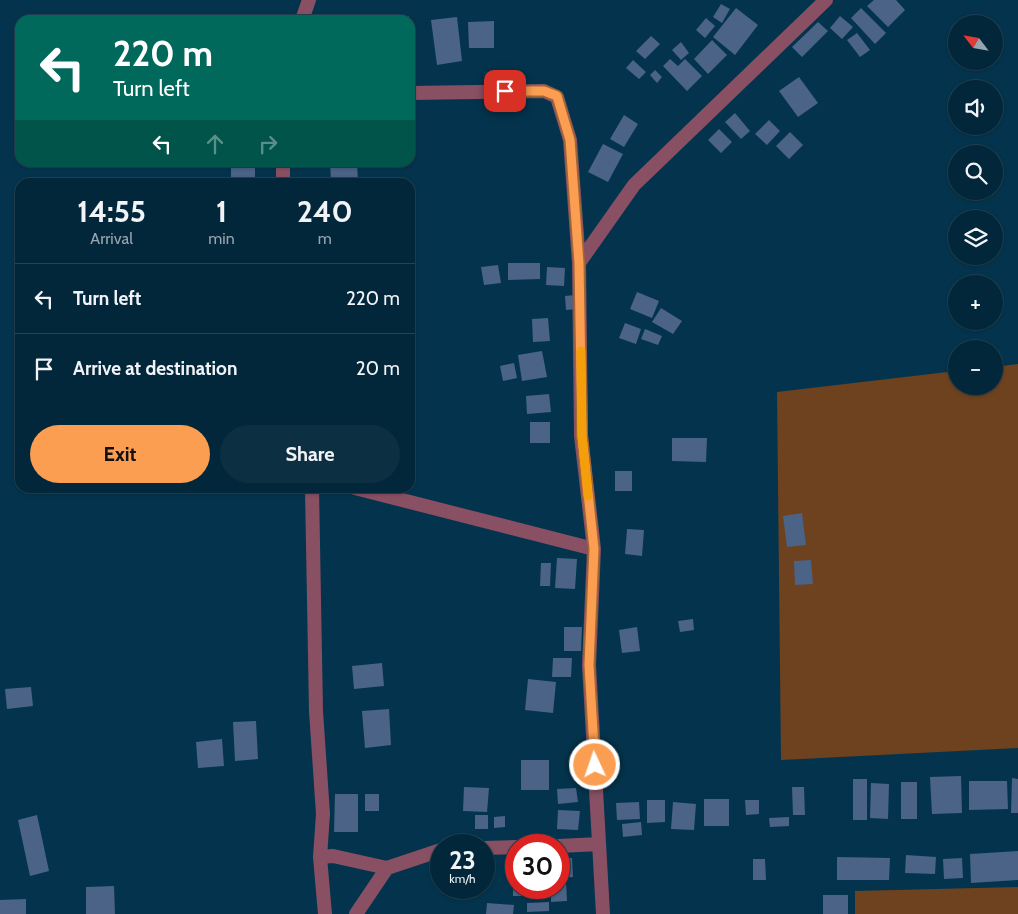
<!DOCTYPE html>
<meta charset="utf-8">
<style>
body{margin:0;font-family:Cabin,sans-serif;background:#0d2f42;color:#f1f3f6;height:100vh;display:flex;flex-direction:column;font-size:19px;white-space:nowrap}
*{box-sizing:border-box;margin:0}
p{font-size:16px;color:#97a5af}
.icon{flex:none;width:28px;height:28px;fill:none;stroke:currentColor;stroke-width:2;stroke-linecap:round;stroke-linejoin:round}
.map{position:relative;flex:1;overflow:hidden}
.side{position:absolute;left:15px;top:178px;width:400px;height:315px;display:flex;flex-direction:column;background:#03273a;border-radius:15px;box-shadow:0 1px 4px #0004,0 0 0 1px #244454}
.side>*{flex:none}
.guide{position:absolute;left:15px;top:15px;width:400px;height:152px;border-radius:15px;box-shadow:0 1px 4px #0004,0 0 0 1px #244454;background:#00695c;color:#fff;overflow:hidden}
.needle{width:32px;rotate:301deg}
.controls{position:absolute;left:948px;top:15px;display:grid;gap:10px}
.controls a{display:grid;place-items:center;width:55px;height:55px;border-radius:50%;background:#03273a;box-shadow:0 1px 4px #0004,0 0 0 1px #244454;font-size:25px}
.speed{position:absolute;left:430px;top:834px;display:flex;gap:10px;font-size:25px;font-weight:700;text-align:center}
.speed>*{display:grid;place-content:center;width:65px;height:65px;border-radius:50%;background:#03273a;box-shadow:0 1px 4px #0004,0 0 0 1px #244454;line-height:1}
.speed small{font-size:12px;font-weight:400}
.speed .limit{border:8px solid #d22;background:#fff;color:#111}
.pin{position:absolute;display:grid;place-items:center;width:42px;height:42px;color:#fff;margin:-21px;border-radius:10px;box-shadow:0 2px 8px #0006}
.me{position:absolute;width:55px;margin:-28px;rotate:357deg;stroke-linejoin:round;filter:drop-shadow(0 0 4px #0008)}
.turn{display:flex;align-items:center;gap:18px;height:105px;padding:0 15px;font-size:22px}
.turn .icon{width:65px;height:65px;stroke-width:2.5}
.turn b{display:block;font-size:35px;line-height:42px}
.lanes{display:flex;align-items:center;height:48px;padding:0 15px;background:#0003;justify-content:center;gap:25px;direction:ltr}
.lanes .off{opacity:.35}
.eta{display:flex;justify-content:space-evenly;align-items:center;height:85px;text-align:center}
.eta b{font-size:30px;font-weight:700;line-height:35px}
.primary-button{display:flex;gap:10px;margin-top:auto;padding:10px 15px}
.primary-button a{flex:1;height:58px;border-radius:30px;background:#fb9e51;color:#111;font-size:20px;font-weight:700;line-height:58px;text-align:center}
.primary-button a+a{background:#0d2f42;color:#f1f3f6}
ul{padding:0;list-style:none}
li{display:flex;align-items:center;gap:15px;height:70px;padding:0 15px;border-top:1px solid #244454}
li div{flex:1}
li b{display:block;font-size:19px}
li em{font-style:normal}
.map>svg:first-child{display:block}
</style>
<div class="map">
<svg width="1018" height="914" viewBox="0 0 1018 914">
<rect width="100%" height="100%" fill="#04344d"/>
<path fill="#6e421e" d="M1018 364V748L781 760 777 392 956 371V386H994V367Z
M1018 887V914H855V891Z"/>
<path fill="#4a6387" d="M874 0H896L905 10 888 27 867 6Z
M721 4 730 9 722 23 713 17Z
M736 8 758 25 735 55 713 37Z
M861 8 886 33 875 44 851 18Z
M409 16V20H385L384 19Z
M840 16 853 27 842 39 830 28Z
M457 17 462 61 437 65 431 20Z
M706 18 715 26 705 38 696 30Z
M494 21V48H469L468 22Z
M818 22 828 31 802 57 792 47Z
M857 33 870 50 860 57 847 40Z
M410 34 415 64 410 65Z
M651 36 660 44 645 59 636 51Z
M712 40 727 55 708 74 694 59Z
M681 42 689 53 681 60 672 50Z
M670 59 678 66 685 59 702 76 687 91 663 66Z
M633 60 646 72 639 79 626 68Z
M655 70 662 77 657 83 650 75Z
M799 77 818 103 798 117 779 91Z
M735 113 750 131 741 139 725 122Z
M624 115 638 124 624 147 610 139Z
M769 120 780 131 767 145 755 134Z
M719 129 732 142 721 153 708 140Z
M790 132 803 145 789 159 776 146Z
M603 144 623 154 608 182 588 172Z
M330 162H357L358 182H331Z
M231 166H255V182H231Z
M508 263H540V279L508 280Z
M498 265 501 283 484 285 481 267Z
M547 267 565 268 564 286 546 285Z
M637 292 659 301 652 318 630 309Z
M575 295 577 309 566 310 565 296Z
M661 308 682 321 673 334 652 322Z
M548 318 550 341 533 342 532 319Z
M625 323 641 329 636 344 619 338Z
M645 329 662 336 658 345 641 339Z
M542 351 547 377 522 381 518 355Z
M514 363 517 378 503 381 500 366Z
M549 394 551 412 527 414 526 396Z
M530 422H550V443H530Z
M672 438H707L706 462 672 461Z
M615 471H632V491H615Z
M802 513 806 545 787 547 783 516Z
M627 529 644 530 642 556 625 554Z
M557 558 577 559 575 589 555 588Z
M811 560 813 584 795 585 794 561Z
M541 563H551L550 586H540Z
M693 619 694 630 680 632 678 621Z
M564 627H582L581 651H564Z
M637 627 640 651 622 653 619 630Z
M553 658H572L571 677H552Z
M382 663 384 686 354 689 352 666Z
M528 679 556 682 553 713 525 710Z
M31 687 33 706 7 709 5 689Z
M389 709 391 745 365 748 362 711Z
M256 721 258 759 235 761 233 722Z
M222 739 224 766 198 768 196 742Z
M521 760H549V790H521Z
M961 776 962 813 932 814 930 777Z
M1012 778 1018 779V813H1011Z
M853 779H867V820H853Z
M969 781H1007L1008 809 969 810Z
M901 782H917V819H901Z
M871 783 889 784 888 819 870 818Z
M464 787 489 788 487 812 463 811Z
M792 787H804L805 815H793Z
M576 788 578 802 558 804 557 789Z
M335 794H358V832H334Z
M365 794H379V811H365Z
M704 799H729V826H704Z
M647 800H665V822L647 823Z
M745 800H759V814L746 815Z
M639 802 640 819 617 820 616 803Z
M673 802 696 804 694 830 671 829Z
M558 810 580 811 578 830 557 829Z
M37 815 49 871 30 876 18 820Z
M475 815H488V829H475Z
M505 816V827L494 828V817Z
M789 817V826L770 827 769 818Z
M641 822 642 835 623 837 622 824Z
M1018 851V880L971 883 970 854Z
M906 855 936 857 935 874 905 873Z
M837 857 890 858 889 880H837Z
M559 858H572L573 877 559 878Z
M962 858 963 878 944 879 943 859Z
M753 859H765L766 880H753Z
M559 882H566L567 901 551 902V888H559Z
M114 886 115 914H86V887Z
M513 887 533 888V896H513Z
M823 895H848V914H823Z
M26 899V914H0V900Z
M549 902V911L527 912V903Z
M487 903 514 905 513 914H486Z"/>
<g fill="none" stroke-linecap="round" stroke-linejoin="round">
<path stroke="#895064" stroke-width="14" d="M302 20 309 0
M410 93 544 91 557 97 570 140 579 263
M283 162V182
M312 488 316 711 323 814 320 857 325 914
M355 488 594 549
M559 846 599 844
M484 848 516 847
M320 857 333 856 387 868 441 850
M356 914 387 868
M603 914 589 665 594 549 581 436 579 263 634 185 826 0"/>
</g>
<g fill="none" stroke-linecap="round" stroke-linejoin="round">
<g stroke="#a36735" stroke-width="12">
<path id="route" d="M505 91H544L557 96 570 140 579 263 582 436 594 549 589 665 595 765"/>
</g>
<use href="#route" stroke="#fb9e51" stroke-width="9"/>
<path stroke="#f59e0b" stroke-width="9" d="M581 351 582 436 588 496"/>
</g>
</svg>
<div class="controls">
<a><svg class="needle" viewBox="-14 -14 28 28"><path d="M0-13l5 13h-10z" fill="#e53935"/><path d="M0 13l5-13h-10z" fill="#97a5af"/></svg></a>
<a><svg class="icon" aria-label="sound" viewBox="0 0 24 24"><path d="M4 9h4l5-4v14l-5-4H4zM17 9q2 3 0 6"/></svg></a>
<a><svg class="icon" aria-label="search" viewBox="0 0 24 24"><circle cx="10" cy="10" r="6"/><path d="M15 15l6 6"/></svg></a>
<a><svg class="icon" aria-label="layers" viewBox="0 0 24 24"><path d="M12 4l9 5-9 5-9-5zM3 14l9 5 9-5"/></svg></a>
<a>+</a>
<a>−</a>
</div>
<div class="speed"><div>23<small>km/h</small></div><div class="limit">30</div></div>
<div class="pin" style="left:505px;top:91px;background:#d93025"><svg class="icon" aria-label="arrive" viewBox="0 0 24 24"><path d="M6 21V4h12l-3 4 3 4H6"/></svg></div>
<svg class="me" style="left:595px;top:765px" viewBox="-20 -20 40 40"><circle r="17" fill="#fb9e51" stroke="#fff" stroke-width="3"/><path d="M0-11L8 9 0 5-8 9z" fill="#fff"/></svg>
<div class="guide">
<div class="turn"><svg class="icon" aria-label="left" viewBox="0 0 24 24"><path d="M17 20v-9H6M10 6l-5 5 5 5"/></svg><div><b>220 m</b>Turn left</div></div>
<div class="lanes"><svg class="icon" aria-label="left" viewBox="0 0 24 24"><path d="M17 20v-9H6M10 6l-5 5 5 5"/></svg><svg class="icon off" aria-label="ahead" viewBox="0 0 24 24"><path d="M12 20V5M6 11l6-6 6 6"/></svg><svg class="icon off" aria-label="right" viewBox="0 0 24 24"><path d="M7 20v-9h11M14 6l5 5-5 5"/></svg></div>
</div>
<section class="side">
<div class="eta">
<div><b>14:55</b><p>Arrival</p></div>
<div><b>1</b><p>min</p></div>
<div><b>240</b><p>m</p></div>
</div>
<ul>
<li><svg class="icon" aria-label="left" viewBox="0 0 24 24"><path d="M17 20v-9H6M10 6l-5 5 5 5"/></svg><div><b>Turn left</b></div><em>220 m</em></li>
<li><svg class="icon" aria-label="arrive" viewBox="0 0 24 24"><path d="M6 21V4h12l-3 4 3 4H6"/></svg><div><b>Arrive at destination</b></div><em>20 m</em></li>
</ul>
<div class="primary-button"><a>Exit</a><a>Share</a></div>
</section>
</div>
